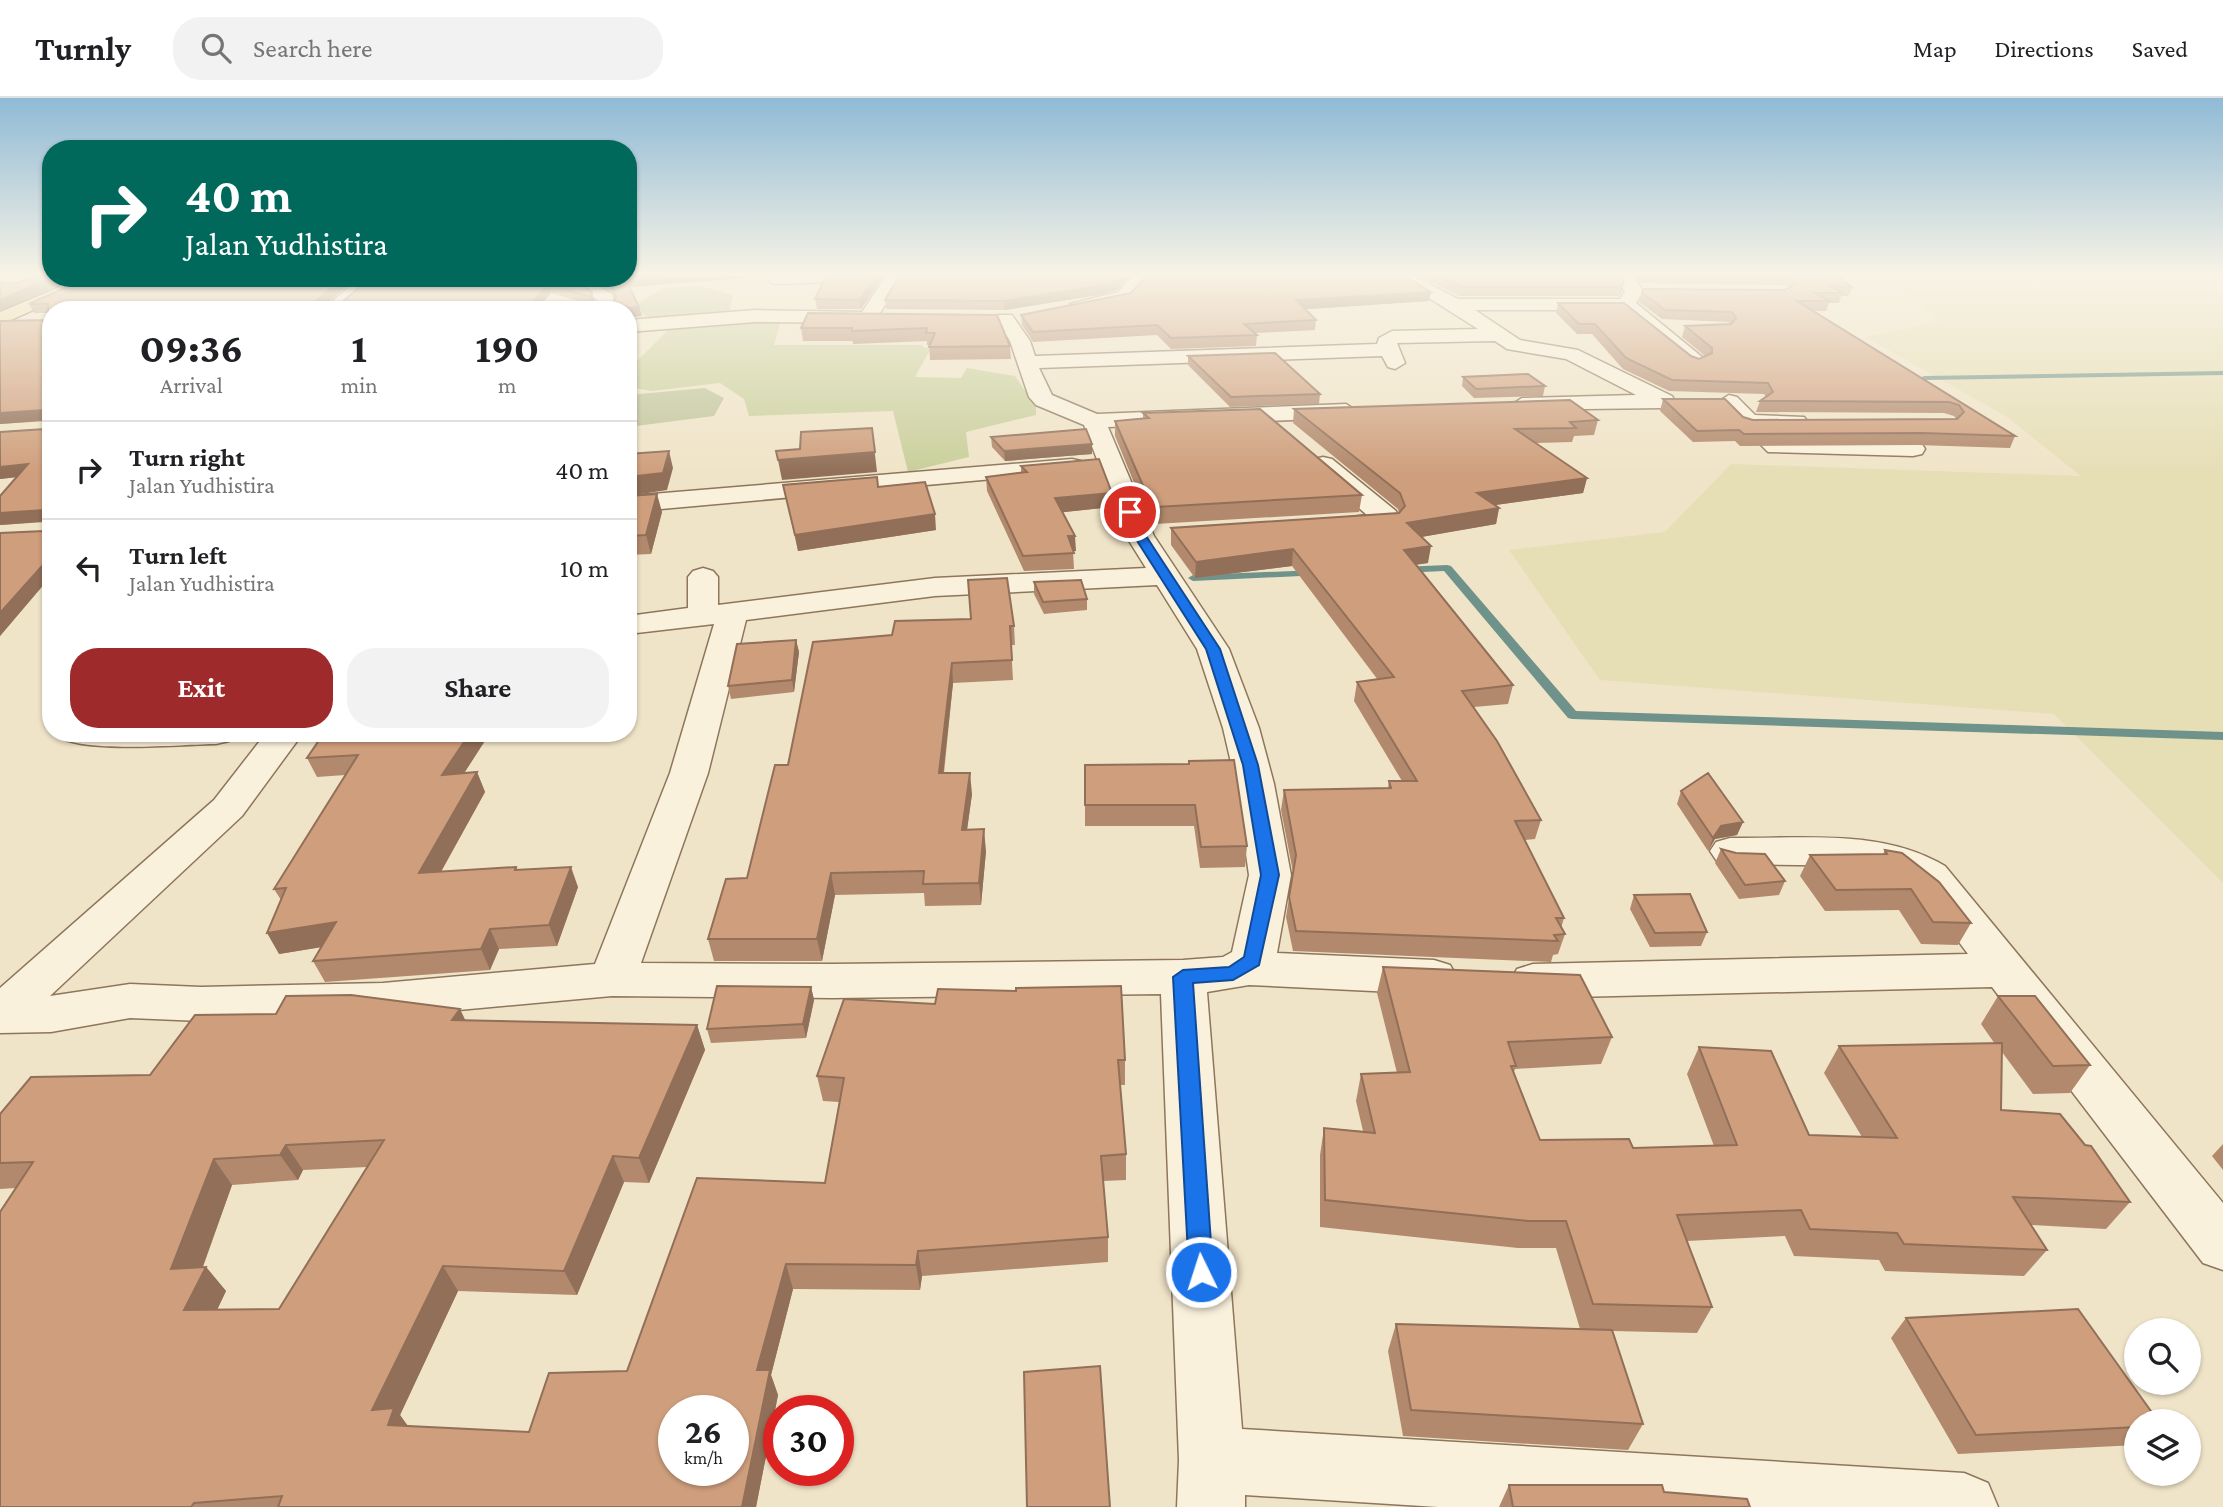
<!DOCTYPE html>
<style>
body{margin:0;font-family:"Crimson Pro",serif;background:#f2f2f2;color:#202124;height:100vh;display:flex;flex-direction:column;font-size:26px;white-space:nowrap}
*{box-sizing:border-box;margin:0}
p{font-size:23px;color:#757577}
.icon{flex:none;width:38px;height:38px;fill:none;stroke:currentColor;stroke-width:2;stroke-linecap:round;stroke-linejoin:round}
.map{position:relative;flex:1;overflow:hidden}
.details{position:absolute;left:42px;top:203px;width:595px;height:441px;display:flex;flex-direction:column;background:#fff;border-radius:28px;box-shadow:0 2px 5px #0004}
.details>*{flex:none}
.banner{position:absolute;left:42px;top:42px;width:595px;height:147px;border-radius:28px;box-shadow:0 2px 5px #0004;background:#00695c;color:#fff;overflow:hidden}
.fabs{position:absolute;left:2124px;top:1220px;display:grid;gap:14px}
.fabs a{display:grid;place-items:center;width:77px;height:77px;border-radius:50%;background:#fff;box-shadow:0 2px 5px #0004;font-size:35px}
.speed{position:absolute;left:658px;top:1297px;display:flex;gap:14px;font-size:35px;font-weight:700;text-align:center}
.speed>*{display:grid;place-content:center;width:91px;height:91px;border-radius:50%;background:#fff;box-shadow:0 2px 5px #0004;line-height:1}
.speed small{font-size:18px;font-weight:400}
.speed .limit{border:10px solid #d22;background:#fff;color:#111}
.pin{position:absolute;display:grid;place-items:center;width:60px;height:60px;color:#fff;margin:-30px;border:4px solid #fff;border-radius:50%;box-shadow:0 2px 7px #0007}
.me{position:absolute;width:77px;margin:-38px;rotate:356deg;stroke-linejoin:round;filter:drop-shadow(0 0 5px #0008)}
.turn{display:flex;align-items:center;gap:24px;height:147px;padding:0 28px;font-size:32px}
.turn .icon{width:91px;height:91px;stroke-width:2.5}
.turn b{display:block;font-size:49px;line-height:60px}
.eta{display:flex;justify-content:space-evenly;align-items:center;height:119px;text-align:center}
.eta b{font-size:42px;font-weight:700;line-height:49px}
.button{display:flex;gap:14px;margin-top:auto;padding:14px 28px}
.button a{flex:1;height:80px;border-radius:28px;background:#9e2a2b;color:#fff;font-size:28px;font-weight:700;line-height:80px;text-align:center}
.button a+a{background:#f2f2f2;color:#202124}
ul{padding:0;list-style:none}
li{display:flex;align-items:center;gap:21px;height:98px;padding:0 28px;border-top:2px solid #e0e0e0}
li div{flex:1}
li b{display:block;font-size:26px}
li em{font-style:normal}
header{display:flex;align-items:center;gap:42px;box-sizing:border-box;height:98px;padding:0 35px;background:#fff;border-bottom:2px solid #e0e0e0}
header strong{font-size:33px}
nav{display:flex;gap:38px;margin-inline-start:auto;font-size:24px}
.search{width:490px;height:63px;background:#f2f2f2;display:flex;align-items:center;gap:18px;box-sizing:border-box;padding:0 24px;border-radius:28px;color:#757577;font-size:26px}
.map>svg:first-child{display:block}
</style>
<header>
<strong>Turnly</strong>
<div class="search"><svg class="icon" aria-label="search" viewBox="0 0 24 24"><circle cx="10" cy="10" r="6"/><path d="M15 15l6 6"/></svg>Search here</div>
<nav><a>Map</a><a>Directions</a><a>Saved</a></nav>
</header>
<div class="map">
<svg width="2223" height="1409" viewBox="0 0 2223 1409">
<rect width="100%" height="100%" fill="#f0e4c8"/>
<path fill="#e6deb5" d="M1907 193 2223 195V785L2054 616 1600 582 1509 452 1665 434 1731 366 2081 378 2007 319 1865 239 1939 223Z"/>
<path fill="#c9cf9b" d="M781 222 774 247H921L930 252 915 279 961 280 967 270 1015 278 1036 309V317L966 334 969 359 908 374 893 313 749 318 744 301 720 285 651 293 635 290 630 282 637 263 672 228Z"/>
<path fill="#bfc49a" d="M700 188 733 197 729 215 650 221 631 209 664 190Z
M705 290 724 300 714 318 628 329V297Z"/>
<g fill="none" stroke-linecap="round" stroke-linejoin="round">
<path fill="#6f938a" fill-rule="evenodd" d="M2223 273V277L1924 282 1920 280 1924 278Z
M1447 467 1451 468 1576 613 2223 634V642L1572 621 1568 620 1444 473 1401 475 1396 472 1401 469Z
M1317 472 1322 475 1321 477 1193 483 1188 480 1193 477Z"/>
<g stroke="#8d765c" stroke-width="3">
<path id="minor" d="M628 178H665C656 186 630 187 620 180H628Z
M771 178H866L857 183 777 186 771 185 768 181Z
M886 178H903L875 223 868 225 755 224 628 234V222L755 212 862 214Z
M1133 178H1151L1130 202 1077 216 1068 210 1070 206 1118 194Z
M1394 178H1414L1458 201H1620L1625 193 1616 178H1633L1643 193 1636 205 1707 263 1704 267H1690L1622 212H1475L1520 242 1578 252 1672 298 1675 303 1664 310 1514 312 1511 307 1522 300 1636 297 1566 261 1507 251 1495 243 1397 245 1405 265 1395 271 1388 269 1382 258 1039 270 1052 297 1097 316 1346 306 1357 313 1346 320 1108 329 1154 438 1229 551 1259 630 1274 686 1291 777 1277 855 1434 862 1450 867 1457 879 1450 891 1434 896 1249 887 1207 894 1242 1331 1964 1375 1988 1385 1998 1409H1438L1245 1397V1409H1177L1179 1362 1161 896 832 900 612 898 383 919 201 923 130 920 51 934 0 935V890L214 702 266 635H303L242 718 50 898 130 886 201 889 383 885 595 866 670 675 714 526 628 536V518L688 510V479L693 473 703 470 713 473 718 479V507L935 480 1146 470 1126 438 1084 327 1036 307 1029 299 1010 243 996 221 998 217H1012L1030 243 1035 258 1377 246 1379 240 1392 233 1478 231ZM1157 487 1197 551 1223 630 1236 686 1249 777 1232 854 1223 859 1183 862 832 866 641 865 708 675 746 522 935 498Z
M360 180H379L343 212H322Z
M566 180H585L612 196 616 209 614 212H593L597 202Z
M1729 297 1737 299 1755 317 1804 319 1808 324 1804 329 1769 331 1783 342 1913 344 1922 346 1925 351 1922 356 1913 358 1768 354 1718 304Z
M1323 359 1332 361 1396 413 1400 423 1396 429 1341 436 1331 434 1327 428 1331 422 1367 417 1314 371 1311 366 1314 361Z
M1072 361 1081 363 1084 368 1081 373 628 414V398Z
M55 635H234L229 643 216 646C186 646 71 657 55 635Z
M1730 740C1802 741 1881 730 1945 768L2223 1105V1172L2203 1165 1992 889 1533 900 1517 895 1510 883 1517 871 1533 866 1968 856C1942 822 1920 781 1877 768L1730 766 1716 762 1710 753 1716 744Z"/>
</g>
<g stroke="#5b4430" stroke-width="3">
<path id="major" d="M81 180H104L0 227V214Z"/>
</g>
<use href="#minor" fill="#faf1dc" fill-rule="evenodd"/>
<use href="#major" fill="#f3d9a0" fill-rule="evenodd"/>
</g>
<path fill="#b2896c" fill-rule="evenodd" d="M649 178H742L743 180 629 189 642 218 631 219 628 218V212H614L613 205 616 200 613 194 591 180H628Z
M826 178H884L861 211H817L815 201Z
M1419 178H1621L1624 184 1622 193 1619 198H1459Z
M1635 178H1837L1852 189 1848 198H1841L1839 205H1829L1826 213H1813L2015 338 2010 350 1917 347 1740 348 1735 343 1693 344 1660 313 1663 301 1753 322 1956 321 1954 318 1944 315 1756 314 1760 303 1766 299 1764 296 1669 293 1623 271 1592 236H1577L1556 215 1558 205 1699 261 1705 258 1682 239 1685 228 1730 226 1729 224 1662 221 1639 204 1642 195 1785 192 1789 190 1787 187 1641 185Z
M87 180H356L328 204 340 206 572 180 592 194 594 203 592 207 551 195 536 212H51V478L0 538V435L44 433 46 424 0 427 17 379 0 381V334L45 331 47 323 0 326 48 222V215H34L29 206Z
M1117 192 1098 197 1005 212 886 211 885 202Z
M1431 194 1429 203 1305 211 1316 222 1315 232 1255 235 1257 237 1256 248 1171 251 1157 237 1033 244 1022 227 1021 217 1131 195Z
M997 217 1010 248 1011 261 930 262 929 247H927V243L853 246V243H803L801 230Z
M1188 258 1320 296 1319 306 1230 309 1188 267Z
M1463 279 1545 288 1543 298 1474 300 1462 288Z
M1294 311 1598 322 1594 337 1574 338 1572 344 1536 345 1587 380 1583 395 1495 407 1499 410 1496 426 1421 439 1428 465 1416 467 1513 587 1508 606 1474 609 1541 722 1535 741 1525 742 1564 820 1561 830 1565 836 1558 856 1553 857 1551 864 1293 853 1286 819 1293 774 1281 712 1284 692 1388 690 1389 683H1402L1354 603 1357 584 1378 582 1292 468 1195 480 1171 447V430L1399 415 1398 411 1293 325Z
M1143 315 1362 397 1359 414 1155 426 1146 414 1115 338V323L1143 320Z
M991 339 1092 346V356L1005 363 992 349Z
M1021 368 1112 409 1063 414 1076 453H1073L1074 471 1024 473 987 393 986 379 1021 375Z
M783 387 878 389 936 432 798 453Z
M628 398 662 414 651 456 628 457Z
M1034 484 1087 501V512L1044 516 1034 496Z
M1014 528 1015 547H1011L1013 582 953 585 944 675 972 696 967 732 986 753 981 807 925 808 924 795 835 797 822 863H714L708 841 747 780 788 667 813 544Z
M796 542 799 554 794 594 731 601 728 588Z
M324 635H490L464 675 477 674 485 694 441 774 516 769 518 772 578 789 557 848 499 851 490 872 325 884 313 863 321 849 279 856 281 802 274 791 345 677 317 679 307 660Z
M1189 666 1247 748 1245 769 1200 770 1194 728H1085V707Z
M1681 693 1743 724 1737 737 1715 741 1708 753 1677 706Z
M1721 751 1785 783 1779 797 1739 801 1715 765Z
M1885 752 1971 825 1958 847 1921 846 1899 812 1825 813 1800 778 1810 757 1883 756Z
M1634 797 1707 834 1701 848 1650 849 1630 811Z
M1383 869 1612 939 1601 966 1515 971 1514 974 1540 1042 1633 1050 1714 1048 1687 976 1699 949 1809 1037 1862 1039 1824 975 1839 948 1995 946 1981 926 1998 898 2090 967 2070 995 2033 996 2002 954 2001 1012 2130 1104 2106 1131 2031 1127 2047 1152 2024 1178 1885 1173 1879 1162 1794 1158 1785 1138 1687 1143 1712 1209 1697 1235 1613 1233 1643 1326 1628 1352 1403 1338 1388 1253 1396 1226 1580 1231 1556 1150H1518L1320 1129V1057L1324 1030 1363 1033 1356 1003 1361 976 1397 975 1377 895Z
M811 889 814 902 806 940 711 945 707 931Z
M465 922 697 927 705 952 649 1085 624 1084 577 1197 458 1193 400 1317 408 1328 529 1334 627 1273 825 1085 839 1004 823 1003 817 978 1125 962V987H1120L1126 1056V1082L1103 1083 1108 1139V1164L922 1178 920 1192 793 1191 771 1277 778 1297 756 1409H0L16 1090 0 1091V1016L150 977ZM367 1069 279 1211 217 1212 226 1193 206 1169H203L232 1087 298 1082 303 1072Z
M2223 1046V1072L2212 1058Z
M1906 1220 2137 1323V1347L1958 1356 1891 1240Z
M1509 1387 1664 1394 1750 1409H1499Z"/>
<path fill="#916f58" d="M664 178H742L743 180 627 189 625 180Z
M877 178H884L861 211 859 202Z
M1121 178H1131L1117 192 1098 197 1005 212 1004 203Z
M51 180H74L0 213V202Z
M343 180H356L319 212 316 203Z
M1624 184 1622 193 1619 198 1621 189Z
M548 186 551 195 536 212H526Z
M592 194 594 203 592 207 590 199Z
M1431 194 1429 203 1295 212 1296 202Z
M639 209 642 218 631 219 629 210Z
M45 312 51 322 0 326V315Z
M872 330 877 374 782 382 778 362Z
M1092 346V356L1005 363 1004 353Z
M669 353 673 370 667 392 628 398V379Z
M28 366 35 377 0 381V369Z
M1587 380 1583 395 1474 410 1477 395Z
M1112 395V409L1056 415 1055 400Z
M657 396 662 414 651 456 646 437Z
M1499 410 1496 426 1404 442 1407 425Z
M44 412 51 423 0 427V415Z
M935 416 936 432 798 453 795 437Z
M1068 438H1075L1076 453H1069Z
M1431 448 1428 465 1402 468 1404 452Z
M1293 451 1292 468 1195 480 1196 464Z
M51 458V478L0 538V515Z
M796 542 799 554 794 594 792 582Z
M952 565 953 585 941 696 939 675Z
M470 635H490L450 697 442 677Z
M477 674 485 694 429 795 419 775Z
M970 675 972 696 964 753 962 732Z
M1743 724 1737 737 1715 741 1708 753 1713 740 1721 728Z
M984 731 986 753 981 807 979 785Z
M571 769 578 789 557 848 549 827Z
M831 775 835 797 822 863 817 841Z
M336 824 347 845 279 856 267 835Z
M490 831 499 851 490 872 481 851Z
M811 889 814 902 806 940 803 926Z
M460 911 472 936 452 922Z
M697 927 705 952 649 1085 639 1060Z
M286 1047 303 1072 298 1082 280 1057Z
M613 1058 624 1084 577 1197 564 1173Z
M214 1061 232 1087 196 1187 206 1169 226 1193 205 1237 184 1212 171 1171Z
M918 1153 922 1178 920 1192 916 1167Z
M786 1166 793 1191 771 1277 778 1297 756 1409H742L757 1272Z
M443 1168 458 1193 400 1317 412 1334 406 1350 372 1312Z"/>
<path fill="#cf9f7d" stroke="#916f58" stroke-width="2" fill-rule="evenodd" d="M36 178H51V180L0 202V185H17Z
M628 178 641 179 664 178 628 180Z
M826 178H877L859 202 815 201Z
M899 178H1121L1117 182 1098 188 1004 203 885 202Z
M1146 178H1404L1431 194 1296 202 1316 222 1244 226 1257 237 1171 240 1157 227 1033 234 1021 217 1131 195Z
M1438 178H1621L1624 184 1621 189H1460Z
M1750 178H1837L1852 189 1831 188 1842 195H1815L1829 203H1797L2015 338 1922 335 1744 336 1739 332 1697 333 1663 301H1725L1743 319 1753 322 1957 321 1964 314 1959 307 1949 304 1760 303 1773 294 1768 285 1672 282 1626 260 1595 226H1579L1558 205H1624L1691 258 1699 261 1712 255V250L1685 228 1731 226 1736 220 1732 214 1665 212 1642 195 1644 191 1785 192 1795 186 1790 178Z
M87 180H343L316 203 340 206 370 180H572L592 194 590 199 548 186 526 212H51V458L0 515V435L44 433 47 414 44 412 0 415V398L28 366 0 369V334L45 331 48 315 45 312 0 315V223L48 222V206H29Z
M603 180H625L639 209 629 210 613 205 616 199 611 185Z
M808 215 997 217 1010 248 929 249 935 235H926L927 230 852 233V230H801Z
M1275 255 1320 296 1231 299 1188 258Z
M1528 276 1545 288 1476 291 1463 279Z
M1570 302 1598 322 1570 324 1576 330 1515 331 1587 380 1477 395 1499 410 1407 425 1431 448 1404 452 1513 587 1462 593 1497 643 1541 722 1515 723 1564 820H1556L1565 836 1554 837 1558 843 1296 833 1289 799 1296 757 1284 692 1391 690 1389 683H1417L1357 584 1394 579 1293 451 1196 464 1171 430 1399 415 1405 408 1400 395 1294 311Z
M1260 311 1362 397 1156 409 1147 397 1115 323 1149 320 1143 315Z
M872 330 875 354 778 362 776 353 800 351 801 334Z
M1086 331 1092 346 1004 353 991 339Z
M669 353 663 375 628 379V356Z
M1099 361 1112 395 1055 400 1075 438H1068L1074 455 1023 458 986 379 1027 374 1021 368Z
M877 379 878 389 925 384 935 416 795 437 783 387Z
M657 396 646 437 628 438V398Z
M1007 480 1014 528H1010L1012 562 952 565 939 675H970L962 732 984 731 979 785 923 786 924 773 831 775 817 841H708L726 781 747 780 775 667H788L813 544 892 537 895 523 971 521 968 482Z
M1081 482 1087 501 1043 504 1034 484Z
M796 542 792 582 728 588 737 546Z
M324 635H470L442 677 477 674 419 775 516 769 515 772 571 769 549 827 490 831 481 851 313 863 336 824 267 835 286 790 274 791 358 657 307 660Z
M1234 662 1247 748 1201 749 1195 707H1085V667L1189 666V663Z
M1708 675 1743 724 1721 728 1713 740 1681 693Z
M1721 751 1736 755 1765 756 1785 783 1745 787Z
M1885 752 1902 755 1939 784 1971 825 1933 824 1911 791 1836 792 1810 757 1887 756Z
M1690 796 1707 834 1655 835 1634 797Z
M1383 869 1580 877 1612 939 1508 944 1516 968H1511L1540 1042 1629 1041 1633 1050 1737 1047 1699 949 1771 953 1809 1037 1897 1040 1839 948 2002 945 2001 1012 2060 1016 2085 1047 2091 1048 2130 1104 2013 1099 2047 1152 1904 1146 1897 1135 1810 1131 1801 1112 1677 1117 1712 1209 1593 1206 1566 1123H1528L1325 1102 1324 1030 1375 1035 1361 976 1410 974Z
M717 888 811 889 803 926 707 931Z
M1121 888 1125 962H1118L1126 1056 1101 1058 1108 1139 918 1153 916 1167 786 1166 757 1272H770L742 1409H278L282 1398 194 1405 191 1409H0V1114L33 1064 0 1065V1016L31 979 150 977 195 917 276 916 286 898 351 897 460 911 452 922 697 927 639 1060 613 1058 564 1173 443 1168 372 1312 394 1310 388 1327 529 1334 549 1275 627 1273 697 1080 825 1085 844 980 817 978 844 901 935 906 938 891 1016 893V890ZM384 1042 279 1211 184 1212 206 1169 171 1171 214 1061 280 1057 286 1047ZM674 1312H733V1372H674Z
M1998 898H2035L2090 967 2053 968Z
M2078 1211 2158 1323H2137V1329L1976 1337 1906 1220Z
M1396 1226 1612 1232 1643 1326 1411 1312Z
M1100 1268 1110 1409H1027L1024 1274Z
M1509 1387H1662L1664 1394 1747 1401 1750 1409H1513Z"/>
<linearGradient id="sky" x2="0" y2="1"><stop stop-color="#8fbad6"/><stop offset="0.47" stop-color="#f8f3e6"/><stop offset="1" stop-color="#f8f3e6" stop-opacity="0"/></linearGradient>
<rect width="2223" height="375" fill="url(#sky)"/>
<path fill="#1a73e8" stroke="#114b97" stroke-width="2" d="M1130 410 1135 414 1146 438 1220 551 1258 667 1279 777 1259 867 1233 882 1193 885 1213 1174 1209 1182 1201 1185 1192 1182 1189 1174 1173 879 1183 872 1229 869 1244 859 1261 777 1243 667 1206 551 1134 438 1124 414Z"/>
</svg>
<div class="fabs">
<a><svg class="icon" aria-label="search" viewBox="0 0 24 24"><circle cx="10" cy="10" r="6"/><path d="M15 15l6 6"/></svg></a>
<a><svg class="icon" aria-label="layers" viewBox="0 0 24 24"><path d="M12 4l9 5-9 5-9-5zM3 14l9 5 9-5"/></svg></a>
</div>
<div class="speed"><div>26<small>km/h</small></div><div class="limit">30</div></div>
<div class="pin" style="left:1130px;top:414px;background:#d93025"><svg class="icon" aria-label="arrive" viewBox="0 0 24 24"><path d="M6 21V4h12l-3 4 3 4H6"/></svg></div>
<svg class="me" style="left:1201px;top:1174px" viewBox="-20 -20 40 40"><circle r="17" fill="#1a73e8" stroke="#fff" stroke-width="3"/><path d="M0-11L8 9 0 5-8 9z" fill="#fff"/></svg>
<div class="banner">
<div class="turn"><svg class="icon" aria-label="right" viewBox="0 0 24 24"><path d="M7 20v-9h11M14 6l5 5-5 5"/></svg><div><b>40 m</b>Jalan Yudhistira</div></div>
</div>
<section class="details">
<div class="eta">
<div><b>09:36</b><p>Arrival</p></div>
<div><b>1</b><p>min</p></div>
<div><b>190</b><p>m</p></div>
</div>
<ul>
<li><svg class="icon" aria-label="right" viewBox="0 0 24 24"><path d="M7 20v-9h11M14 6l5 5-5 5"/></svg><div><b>Turn right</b><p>Jalan Yudhistira</p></div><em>40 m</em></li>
<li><svg class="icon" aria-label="left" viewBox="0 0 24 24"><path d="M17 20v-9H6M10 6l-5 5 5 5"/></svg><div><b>Turn left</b><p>Jalan Yudhistira</p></div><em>10 m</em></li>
</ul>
<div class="button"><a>Exit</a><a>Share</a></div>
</section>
</div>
